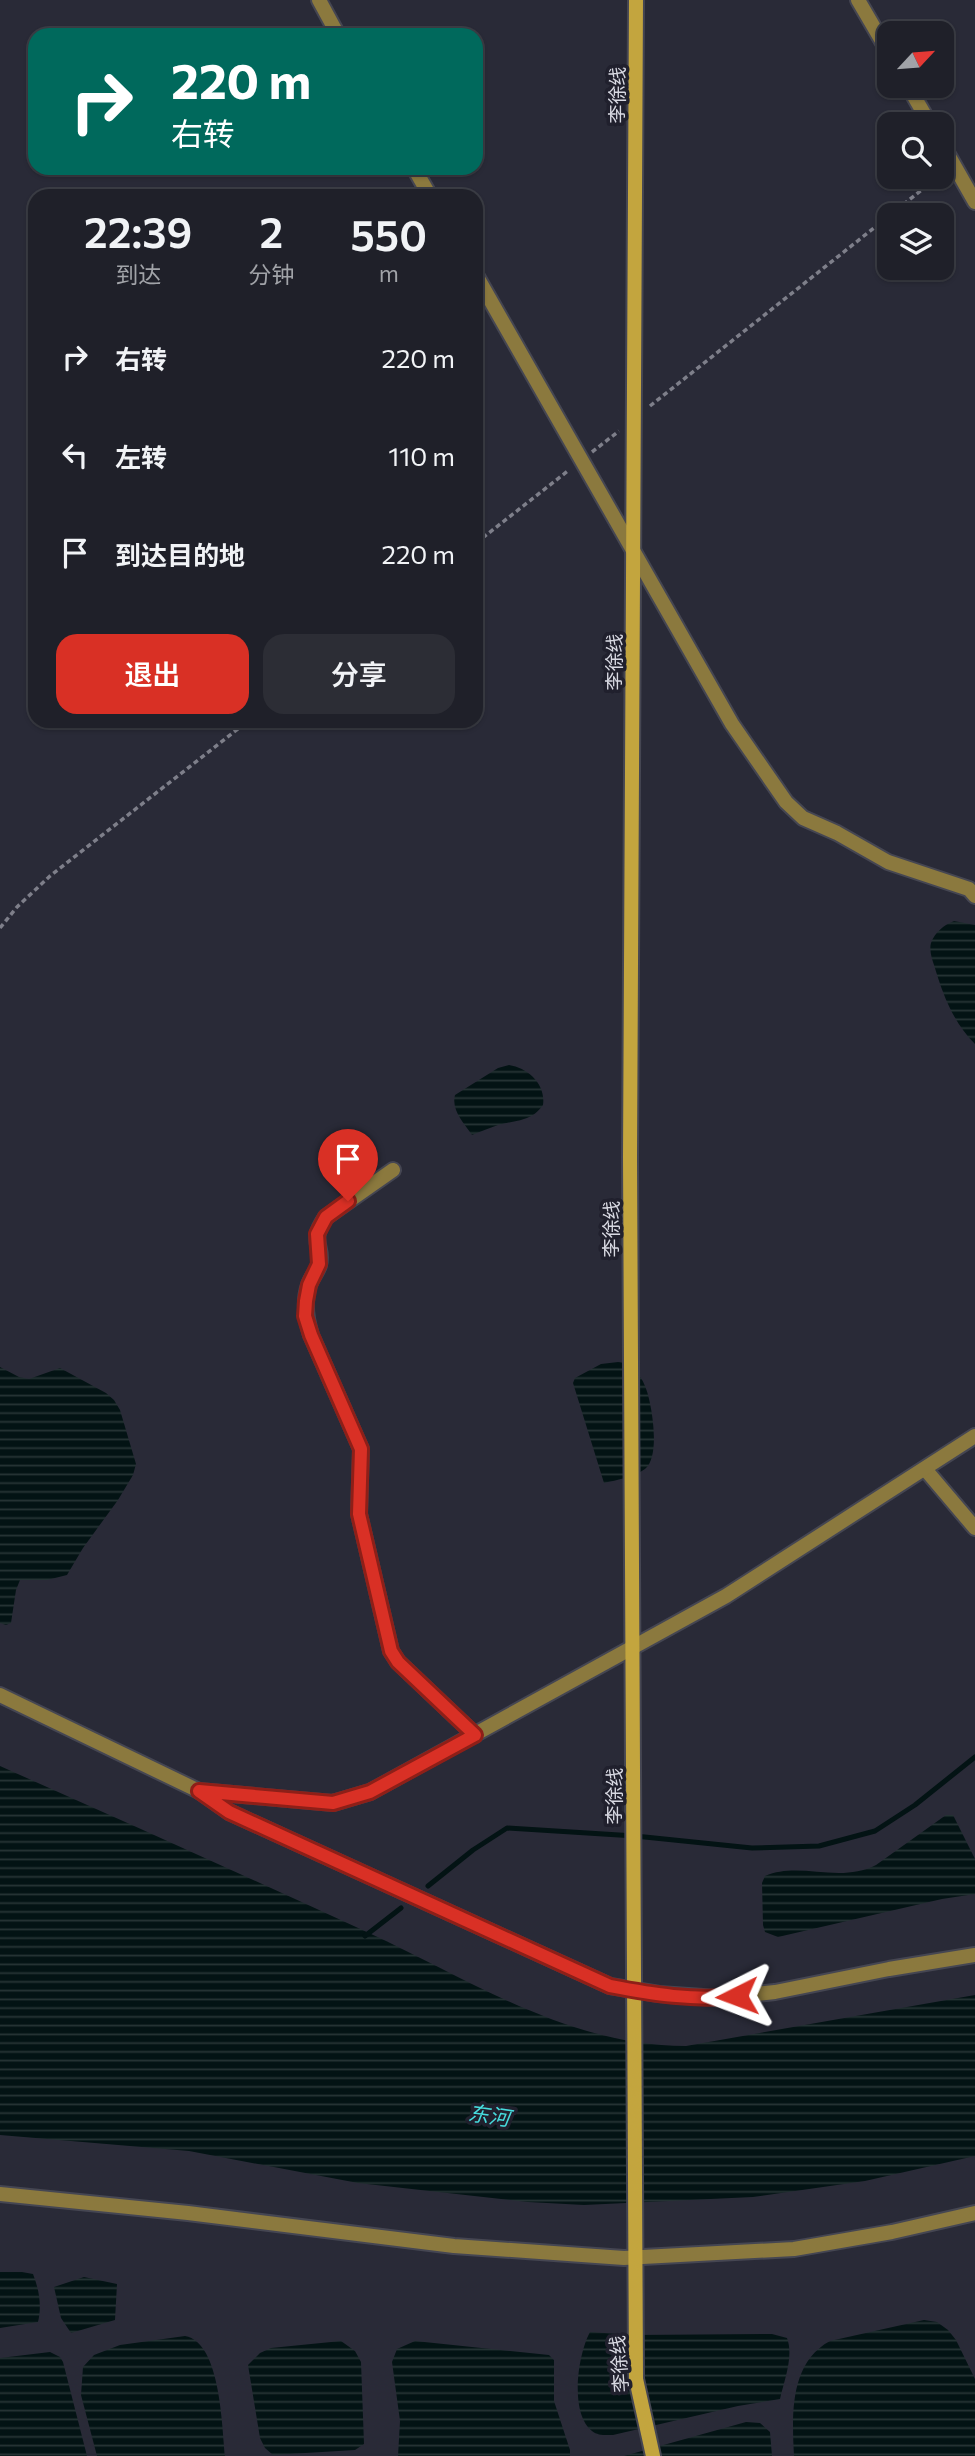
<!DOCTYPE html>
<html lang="zh">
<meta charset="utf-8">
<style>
body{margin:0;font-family:Commissioner,"Noto Sans SC",sans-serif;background:#2c2d35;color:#f1f3f6;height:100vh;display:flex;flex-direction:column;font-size:26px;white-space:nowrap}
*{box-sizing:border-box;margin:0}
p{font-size:23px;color:#a1a3a8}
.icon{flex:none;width:38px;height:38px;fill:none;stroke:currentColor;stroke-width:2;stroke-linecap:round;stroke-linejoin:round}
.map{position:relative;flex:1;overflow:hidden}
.drawer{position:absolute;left:28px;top:189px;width:455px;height:539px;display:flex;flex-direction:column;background:#1f2029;border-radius:21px;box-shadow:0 2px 5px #0004,0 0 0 2px #3c3e46}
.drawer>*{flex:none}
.guide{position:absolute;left:28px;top:28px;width:455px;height:147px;border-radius:21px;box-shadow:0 2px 5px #0004,0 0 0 2px #3c3e46;background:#00695c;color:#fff;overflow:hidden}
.needle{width:46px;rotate:64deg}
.buttons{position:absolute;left:877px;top:21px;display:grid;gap:14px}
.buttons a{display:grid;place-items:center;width:77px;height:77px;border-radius:14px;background:#1f2029;box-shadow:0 2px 5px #0004,0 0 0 2px #3c3e46;font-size:35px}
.pin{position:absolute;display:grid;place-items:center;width:60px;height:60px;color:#fff;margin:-72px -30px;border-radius:50% 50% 50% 0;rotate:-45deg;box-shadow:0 0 7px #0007}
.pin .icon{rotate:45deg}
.me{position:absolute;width:77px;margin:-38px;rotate:267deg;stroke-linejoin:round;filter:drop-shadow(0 0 5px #0008)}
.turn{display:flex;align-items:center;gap:24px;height:147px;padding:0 28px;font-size:32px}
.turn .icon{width:91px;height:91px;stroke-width:2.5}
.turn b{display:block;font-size:49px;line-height:60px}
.eta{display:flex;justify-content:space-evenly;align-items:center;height:119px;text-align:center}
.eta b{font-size:42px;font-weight:600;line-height:49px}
.button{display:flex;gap:14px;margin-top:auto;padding:14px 28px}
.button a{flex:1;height:80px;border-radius:21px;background:#d93025;color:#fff;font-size:28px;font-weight:600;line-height:80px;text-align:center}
.button a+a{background:#2c2d35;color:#f1f3f6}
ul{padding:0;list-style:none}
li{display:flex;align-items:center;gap:21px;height:98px;padding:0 28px}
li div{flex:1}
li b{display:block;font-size:26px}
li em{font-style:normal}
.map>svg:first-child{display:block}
</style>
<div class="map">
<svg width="975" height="2456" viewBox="0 0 975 2456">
<defs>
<pattern id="water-rules" width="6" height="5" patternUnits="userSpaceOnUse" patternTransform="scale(1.75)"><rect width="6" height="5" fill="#031314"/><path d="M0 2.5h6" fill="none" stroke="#273536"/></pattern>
</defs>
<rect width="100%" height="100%" fill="#292a37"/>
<path fill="url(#water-rules)" d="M954 921 975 925V1044C953 1022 943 995 934 965 932 959 929 950 931 943 935 932 944 925 954 921Z
M509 1065C528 1068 546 1084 543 1105 531 1122 516 1120 498 1125 489 1128 480 1132 472 1135 464 1123 451 1110 455 1095L498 1068Z
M618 1362C630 1363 641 1375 645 1386 652 1402 661 1457 645 1469 634 1477 617 1480 604 1483L573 1383 575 1378 601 1364Z
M0 1367 19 1377 29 1379 60 1368 106 1393 114 1400 120 1410 136 1464 133 1475 118 1500 83 1548 67 1575 47 1580H20L16 1590 11 1623 6 1625 0 1623Z
M0 1766C123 1821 246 1876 369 1933 471 1980 569 2046 686 2046L975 1995V2156L865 2181 753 2197 584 2205 528 2202 358 2183 189 2151 0 2135Z
M946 1815H953L975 1859V1894L942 1899 778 1937 765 1932 763 1925 762 1883 765 1876C800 1861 839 1884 876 1865Z
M0 2272H22L33 2274C39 2289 42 2306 38 2322L0 2328Z
M84 2277 117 2284 115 2320 71 2333 61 2318 54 2287Z
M924 2320 937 2322 948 2330 956 2340 975 2379V2456H794C792 2416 789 2363 830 2341Z
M590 2332 633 2335 772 2334 787 2338C794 2356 784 2381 780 2399L738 2406 613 2435C606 2435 598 2436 592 2431 569 2413 578 2354 590 2332Z
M185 2336C221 2342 222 2428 225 2456H97L81 2395 83 2367 94 2355 120 2345Z
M341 2341 355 2351 361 2362 364 2444 355 2450 273 2455 265 2448 260 2438 248 2365 260 2353 271 2348Z
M415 2341 549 2355 554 2360V2401L570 2450V2456H398L400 2421 392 2362 397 2349Z
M50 2352 60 2357 63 2362 87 2456H0V2358Z
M746 2422 760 2423 770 2432 772 2456H624Z"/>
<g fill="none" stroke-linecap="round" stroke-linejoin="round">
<path stroke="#031314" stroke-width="5" d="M428 1886 473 1850 507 1828 635 1836 752 1848 819 1846 875 1831 915 1805 975 1757
M365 1936 401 1908"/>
<g stroke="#454652" stroke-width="18">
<path id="minor" d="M319 0 338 35
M858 0 889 53
M908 86 930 124
M942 144 975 202
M414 168 430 196
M476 275 732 724 786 802 803 818 837 833 888 862 969 889 975 896
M393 1170 326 1217C308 1243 324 1245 319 1265 317 1272 311 1278 309 1285 303 1302 306 1319 311 1335L361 1449 359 1514 391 1651 398 1662 475 1735
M925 1469 975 1528
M0 1695 199 1791 229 1812 610 1986 659 1994 718 1998 775 1992 889 1969 975 1955
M0 2194 188 2213 454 2246 624 2258 794 2249 892 2232 975 2213"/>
</g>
<g stroke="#454652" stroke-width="18">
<path id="tertiary" d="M199 1791 333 1803 370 1792 726 1596 975 1436"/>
</g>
<g stroke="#454652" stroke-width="18">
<path id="secondary" d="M636 0 630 1157 636 2379 653 2456"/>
</g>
<path stroke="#7e7f8a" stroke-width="3.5" stroke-dasharray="5 3.5" stroke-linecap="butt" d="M890 215 938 177
M650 406 889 216
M592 452 619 431
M476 543 569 470
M0 928 17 907 50 876 248 721"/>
<use href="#minor" stroke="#8b793e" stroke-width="14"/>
<use href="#tertiary" stroke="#8b793e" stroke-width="14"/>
<use href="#secondary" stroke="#c3a53e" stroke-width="14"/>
</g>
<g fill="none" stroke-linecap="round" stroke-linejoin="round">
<g stroke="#8d1f18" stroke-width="18">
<path id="route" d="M348 1201 326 1217 317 1234 319 1264 309 1285 306 1301 305 1316 311 1335 361 1449 359 1514 391 1651 398 1662 475 1735 370 1792 333 1803 199 1791 229 1812 610 1986C652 1994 694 2001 737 1996"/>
</g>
<use href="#route" stroke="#d93025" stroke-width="12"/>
</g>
<g text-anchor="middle" stroke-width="7" stroke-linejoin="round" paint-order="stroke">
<g font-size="19" fill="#d8d9e2" stroke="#20202d">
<text transform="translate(617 95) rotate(-90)" y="7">李徐线</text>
<text transform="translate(614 662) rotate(-90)" y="7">李徐线</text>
<text transform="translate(611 1229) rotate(-90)" y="7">李徐线</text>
<text transform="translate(614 1796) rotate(-90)" y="7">李徐线</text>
<text transform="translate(619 2364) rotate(-94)" y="7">李徐线</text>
</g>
<g font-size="21" font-style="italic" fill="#47dcde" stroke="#20202d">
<text transform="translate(489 2116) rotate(8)" y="7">东河</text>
</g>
</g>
</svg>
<div class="buttons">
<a><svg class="needle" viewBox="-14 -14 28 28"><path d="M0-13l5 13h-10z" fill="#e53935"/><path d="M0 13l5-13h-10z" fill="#a1a3a8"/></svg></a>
<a><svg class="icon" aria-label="search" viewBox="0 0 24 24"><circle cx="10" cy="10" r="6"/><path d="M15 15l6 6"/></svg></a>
<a><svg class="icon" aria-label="layers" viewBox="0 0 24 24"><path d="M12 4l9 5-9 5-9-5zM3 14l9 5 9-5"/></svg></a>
</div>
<div class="pin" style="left:348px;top:1201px;background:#d93025"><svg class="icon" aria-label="arrive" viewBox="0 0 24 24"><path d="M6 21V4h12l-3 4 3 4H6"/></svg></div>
<svg class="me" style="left:737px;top:1996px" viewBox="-20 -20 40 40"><path d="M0-17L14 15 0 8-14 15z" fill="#d93025" stroke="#fff" stroke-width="4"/></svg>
<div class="guide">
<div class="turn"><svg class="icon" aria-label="right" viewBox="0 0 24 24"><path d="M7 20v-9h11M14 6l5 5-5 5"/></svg><div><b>220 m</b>右转</div></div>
</div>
<section class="drawer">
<div class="eta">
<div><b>22:39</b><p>到达</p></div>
<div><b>2</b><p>分钟</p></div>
<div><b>550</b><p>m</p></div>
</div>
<ul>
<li><svg class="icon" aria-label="right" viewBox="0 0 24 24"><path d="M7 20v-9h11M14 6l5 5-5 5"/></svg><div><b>右转</b></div><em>220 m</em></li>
<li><svg class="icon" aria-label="left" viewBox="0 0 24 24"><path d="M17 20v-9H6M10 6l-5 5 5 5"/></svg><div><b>左转</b></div><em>110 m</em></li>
<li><svg class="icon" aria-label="arrive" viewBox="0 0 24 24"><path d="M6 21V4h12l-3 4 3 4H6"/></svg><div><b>到达目的地</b></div><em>220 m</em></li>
</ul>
<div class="button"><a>退出</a><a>分享</a></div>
</section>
</div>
